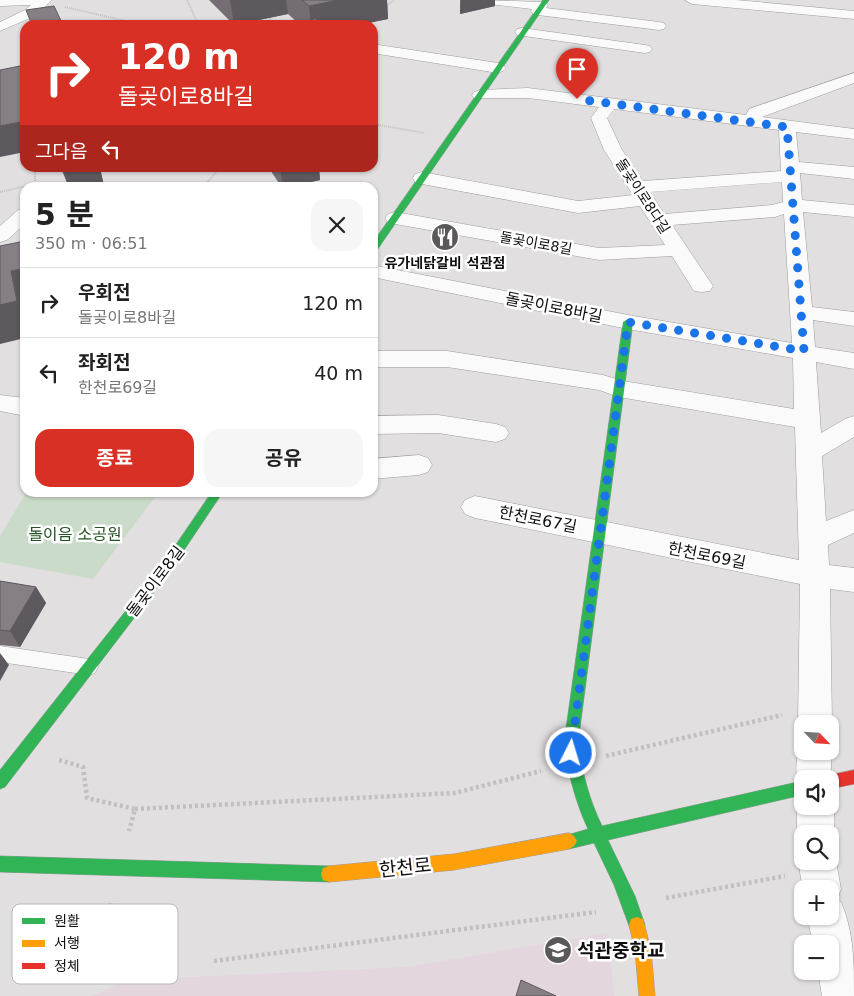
<!DOCTYPE html>
<html lang="ko">
<meta charset="utf-8">
<style>
body{margin:0;font-family:"DejaVu Sans","Noto Sans KR",sans-serif;background:#f6f6f6;color:#222;height:100vh;display:flex;flex-direction:column;font-size:19px;white-space:nowrap}
*{box-sizing:border-box;margin:0}
p{font-size:16px;color:#767676}
.icon{flex:none;width:28px;height:28px;fill:none;stroke:currentColor;stroke-width:2;stroke-linecap:round;stroke-linejoin:round}
.map{position:relative;flex:1;overflow:hidden}
.side{position:absolute;left:20px;top:182px;width:358px;height:315px;display:flex;flex-direction:column;background:#fff;border-radius:15px;box-shadow:0 1px 4px #0004}
.side>*{flex:none}
.guide{position:absolute;left:20px;top:20px;width:358px;height:152px;border-radius:15px;box-shadow:0 1px 4px #0004;background:#d93025;color:#fff;overflow:hidden}
.needle{width:32px;rotate:115deg}
.buttons{position:absolute;left:794px;top:715px;display:grid;gap:10px}
.buttons a{display:grid;place-items:center;width:45px;height:45px;border-radius:10px;background:#fff;box-shadow:0 1px 4px #0004;font-size:25px}
.pin{position:absolute;display:grid;place-items:center;width:42px;height:42px;color:#fff;margin:-51px -21px;border-radius:50% 50% 50% 0;rotate:-45deg;box-shadow:0 0 5px #0007}
.pin .icon{rotate:45deg}
.me{position:absolute;width:55px;margin:-28px;rotate:5deg;stroke-linejoin:round;filter:drop-shadow(0 0 4px #0008)}
.turn{display:flex;align-items:center;gap:18px;height:105px;padding:0 15px;font-size:22px}
.turn .icon{width:65px;height:65px;stroke-width:2.5}
.turn b{display:block;font-size:35px;line-height:42px}
.then{display:flex;align-items:center;height:48px;padding:0 15px;background:#0003;gap:10px;font-size:19px}
.round{display:grid;place-items:center;flex:none;width:52px;height:52px;border-radius:15px;background:#f6f6f6}
.overview{display:flex;align-items:center;justify-content:space-between;height:85px;padding:0 15px}
h1{font-size:30px;font-weight:700;line-height:38px}
.button{display:flex;gap:10px;margin-top:auto;padding:10px 15px}
.button a{flex:1;height:58px;border-radius:15px;background:#d93025;color:#fff;font-size:20px;font-weight:700;line-height:58px;text-align:center}
.button a+a{background:#f6f6f6;color:#222}
ul{padding:0;list-style:none}
li{display:flex;align-items:center;gap:15px;height:70px;padding:0 15px;border-top:1px solid #e0e0e0}
li div{flex:1}
li b{display:block;font-size:19px}
li em{font-style:normal}
.map>svg:first-child{display:block}
</style>
<div class="map">
<svg width="854" height="996" viewBox="0 0 854 996">
<rect width="100%" height="100%" fill="#e2dfe1"/>
<path fill="#e3d6df" d="M608 933 614 996H91L130 980 406 967Z"/>
<path fill="#cbdbca" d="M26 493V492L158 493 93 579 0 562V536Z"/>
<g fill="none" stroke-linecap="round" stroke-linejoin="round">
<g stroke="#9d9b9d" stroke-width="1">
<path id="lane" d="M0 646 89 659 95 661 98 667 95 673 89 675 0 662Z"/>
</g>
<g stroke="#9d9b9d" stroke-width="1">
<path id="street" d="M0 0H52L35 16 0 31V22L25 10 31 5 0 6Z
M483 0 541 2 546 3 548 6 546 8 659 22 664 23 666 26 664 29 659 30 538 15 533 14 531 11 532 9 490 4Z
M685 0H736L854 11V19L692 4Z
M522 28 645 45 650 46 652 49 650 52 645 53 517 35 515 32 517 29Z
M372 44 498 63 503 65 506 68 503 71 498 73 372 53Z
M854 73V83L762 117 854 129V139L796 132 799 162 854 167V179L800 173 802 200 854 205V217L803 212 812 307 854 312V326L813 320 815 347 854 353V369L816 362 821 433 845 419 854 416V437L822 456 826 521 854 510V533L828 545 829 565 854 568V592L830 589 832 724 830 728V724H802V734L798 724 800 584 475 518 465 514 461 507 465 500 475 496 799 560 795 427 619 397 599 390 447 367H372V351H447L603 375 623 381 794 409 793 358 628 329 372 277V265L628 315 792 343 784 214 775 217 672 225 713 286 710 291 702 292 694 291 672 256 599 260 395 224 388 222 385 218 388 214 395 212 599 248 665 245 640 206 578 213 422 184 415 182 413 178 415 174 422 172 578 201 633 195 604 150 591 118 599 107 528 98H474L472 95 474 92 480 90 528 88 746 115 749 109ZM614 109 779 130 781 171 643 181 622 150 607 118ZM782 182 783 202 772 205 664 214 650 192Z
M25 208V224L7 240 0 242V226L18 210Z
M0 395 25 398V416L0 411Z
M438 415 496 424 505 427 509 433 505 439 496 442 438 433 372 434V416Z
M419 455 428 458 432 465 428 472 419 475 372 479V459Z
M802 740V751H830V746L832 751 830 783V779H802V792C793 777 796 756 802 740Z
M802 793V806H830V799C836 813 836 831 830 845V834H802V846C795 829 795 811 802 793Z
M830 848 836 861 841 889 837 900 841 902C854 933 854 963 854 996H822L818 971H830V944H813L807 916H830V889H803L798 861 802 850V861H830Z"/>
</g>
<g stroke="#9d9b9d" stroke-width="1">
<path id="fast" d="M543 0H549L375 253H372V244Z
M628 319 633 322 578 743C582 772 589 799 602 826L802 781V795L608 840 635 896 645 925 643 931 637 933 631 931 614 885 594 843 569 849 564 846 561 841 564 836 588 829C575 801 568 773 564 743L623 322Z
M212 492H223L170 571 5 787 0 789V770L162 565Z
M0 856 329 866 335 868 337 874 335 880 329 882 0 872Z"/>
</g>
<g stroke="#9d9b9d" stroke-width="1">
<path id="slow" d="M569 833 574 836 577 841 574 846 569 849 454 870 329 882 323 880 321 874 323 868 329 866 454 854Z
M637 917 643 919 651 950 655 996H639L635 950 629 925 631 919Z"/>
</g>
<g stroke="#9d9b9d" stroke-width="1">
<path id="jam" d="M854 770V784L830 789V779H824L830 775Z"/>
</g>
<path stroke="#c1c0c1" stroke-width="2" stroke-dasharray="1 1" stroke-linecap="butt" d="M187 0 198 24
M65 7 143 25
M385 7 394 0
M191 25H202
M268 25 271 15
M372 124 425 133
M35 168V184L44 188
M208 182 235 188
M202 188 220 168
M0 192 35 184"/>
<path stroke="#c1c0c1" stroke-width="4.5" stroke-dasharray="3 3" stroke-linecap="butt" d="M606 756 782 715
M59 760 83 767 87 798 135 809 129 831
M135 809 455 793 541 771
M666 898 785 876
M214 961 596 912
M97 963 111 903"/>
<use href="#lane" fill="#fbfafa" fill-rule="evenodd"/>
<use href="#street" fill="#fbfafa" fill-rule="evenodd"/>
<use href="#fast" fill="#30b455" fill-rule="evenodd"/>
<use href="#slow" fill="#ff9f0a" fill-rule="evenodd"/>
<use href="#jam" fill="#e5322d" fill-rule="evenodd"/>
</g>
<path fill="#746d73" d="M209 0H387L388 19 358 25H300L288 14 234 25Z
M460 0H495V6L460 14Z
M61 168H100L104 186 97 188H69Z
M269 168H319L320 180 282 188Z
M0 581 36 587 46 603 20 647 0 645Z"/>
<path fill="#5e595e" d="M230 0H286L288 14 234 25Z
M339 0H387L388 19 358 25H311L309 6Z
M461 0H495V6L460 14Z
M372 79H373L375 110H372Z
M25 121V152L0 157V126Z
M62 168H100L104 186 97 188H69Z
M280 168H319L320 180 283 188Z
M25 268V338L0 344V305L11 271Z
M36 587 46 603 20 647 10 631Z
M0 653 9 665 0 681Z"/>
<path fill="#877f86" stroke="#5e595e" d="M302 0H339L309 6Z
M54 6 63 25H32L26 10Z
M315 18 321 25H306Z
M25 65V121L0 126V70Z
M209 183 212 188H187Z
M25 241V268L11 271 17 301 0 305V246Z
M0 581 36 587 10 631 0 630Z
M521 980 556 996H516Z"/>
<g fill="none" stroke-linecap="round" stroke-linejoin="round">
<path stroke="#1a73e8" stroke-width="9" stroke-dasharray="0 16.2" d="M571 753 628 322 804 351 787 127 577 99"/>
</g>
<defs>
<g id="restaurant-disc" transform="scale(1.4375)"><circle r="9.5" fill="#5a5859" stroke="#fff"/><path d="M-5-6h1v4h1v-4h1v4h1v-4h1v5L-1.5 .5V6h-2V.5L-5-1ZM5-6V6H3V1.5H1.5Q1.5-4 5-6Z" fill="#fff"/></g>
<g id="school-disc" transform="scale(1.4375)"><circle r="9.5" fill="#5a5859" stroke="#fff"/><path d="M0-5L7-2L0 1L-7-2ZM-4 1L0 2.5L4 1V4Q0 6-4 4Z" fill="#fff"/></g>
</defs>
<g fill-rule="evenodd">
<use href="#restaurant-disc" x="445" y="237"/>
<use href="#school-disc" x="558" y="950"/>
</g>
<g text-anchor="middle" stroke-width="5" stroke-linejoin="round" paint-order="stroke">
<g font-size="14" fill="#100f10" stroke="#fff">
<text transform="translate(643 196) rotate(57)" y="5">돌곶이로8다길</text>
<text transform="translate(536 243) rotate(10)" y="5">돌곶이로8길</text>
</g>
<g font-size="14" font-weight="bold" fill="#100f10" stroke="#fff">
<text x="445" y="268">유가네닭갈비 석관점</text>
</g>
<g font-size="16" fill="#100f10" stroke="#fff">
<text transform="translate(554 307) rotate(11)" y="6">돌곶이로8바길</text>
<text transform="translate(538 519) rotate(11)" y="6">한천로67길</text>
<text transform="translate(707 555) rotate(11)" y="6">한천로69길</text>
<text transform="translate(155 581) rotate(-53)" y="6">돌곶이로8길</text>
</g>
<g font-size="16" fill="#245324" stroke="#fff">
<text x="75" y="540">돌이음 소공원</text>
</g>
<g font-size="19" fill="#100f10" stroke="#fff">
<text transform="translate(405 867) rotate(-6)" y="7">한천로</text>
</g>
<g font-size="19" font-weight="bold" fill="#100f10" stroke="#fff" text-anchor="start">
<text x="577" y="957">석관중학교</text>
</g>
</g>
<rect x="12" y="904" width="166" height="80" rx="8" fill="#fff" stroke="#b7b7b7" stroke-width="1"/>
<rect x="22" y="918" width="23" height="6" fill="#30b455"/>
<rect x="22" y="940" width="23" height="7" fill="#ff9f0a"/>
<rect x="22" y="963" width="23" height="6" fill="#e5322d"/>
<g font-size="14" fill="#100f10">
<text x="54" y="926">원활</text>
<text x="54" y="948">서행</text>
<text x="54" y="971">정체</text>
</g>
</svg>
<div class="buttons">
<a><svg class="needle" viewBox="-14 -14 28 28"><path d="M0-13l5 13h-10z" fill="#e53935"/><path d="M0 13l5-13h-10z" fill="#767676"/></svg></a>
<a><svg class="icon" aria-label="sound" viewBox="0 0 24 24"><path d="M4 9h4l5-4v14l-5-4H4zM17 9q2 3 0 6"/></svg></a>
<a><svg class="icon" aria-label="search" viewBox="0 0 24 24"><circle cx="10" cy="10" r="6"/><path d="M15 15l6 6"/></svg></a>
<a>+</a>
<a>−</a>
</div>
<div class="pin" style="left:577px;top:99px;background:#d93025"><svg class="icon" aria-label="arrive" viewBox="0 0 24 24"><path d="M6 21V4h12l-3 4 3 4H6"/></svg></div>
<svg class="me" style="left:571px;top:753px" viewBox="-20 -20 40 40"><circle r="17" fill="#1a73e8" stroke="#fff" stroke-width="3"/><path d="M0-11L8 9 0 5-8 9z" fill="#fff"/></svg>
<div class="guide">
<div class="turn"><svg class="icon" aria-label="right" viewBox="0 0 24 24"><path d="M7 20v-9h11M14 6l5 5-5 5"/></svg><div><b>120 m</b>돌곶이로8바길</div></div>
<div class="then">그다음<svg class="icon" aria-label="left" viewBox="0 0 24 24"><path d="M17 20v-9H6M10 6l-5 5 5 5"/></svg></div>
</div>
<section class="side">
<div class="overview"><div><h1>5 분</h1><p>350 m · 06:51</p></div><a class="round"><svg class="icon" aria-label="close" viewBox="0 0 24 24"><path d="M6 6l12 12M18 6L6 18"/></svg></a></div>
<ul>
<li><svg class="icon" aria-label="right" viewBox="0 0 24 24"><path d="M7 20v-9h11M14 6l5 5-5 5"/></svg><div><b>우회전</b><p>돌곶이로8바길</p></div><em>120 m</em></li>
<li><svg class="icon" aria-label="left" viewBox="0 0 24 24"><path d="M17 20v-9H6M10 6l-5 5 5 5"/></svg><div><b>좌회전</b><p>한천로69길</p></div><em>40 m</em></li>
</ul>
<div class="button"><a>종료</a><a>공유</a></div>
</section>
</div>
